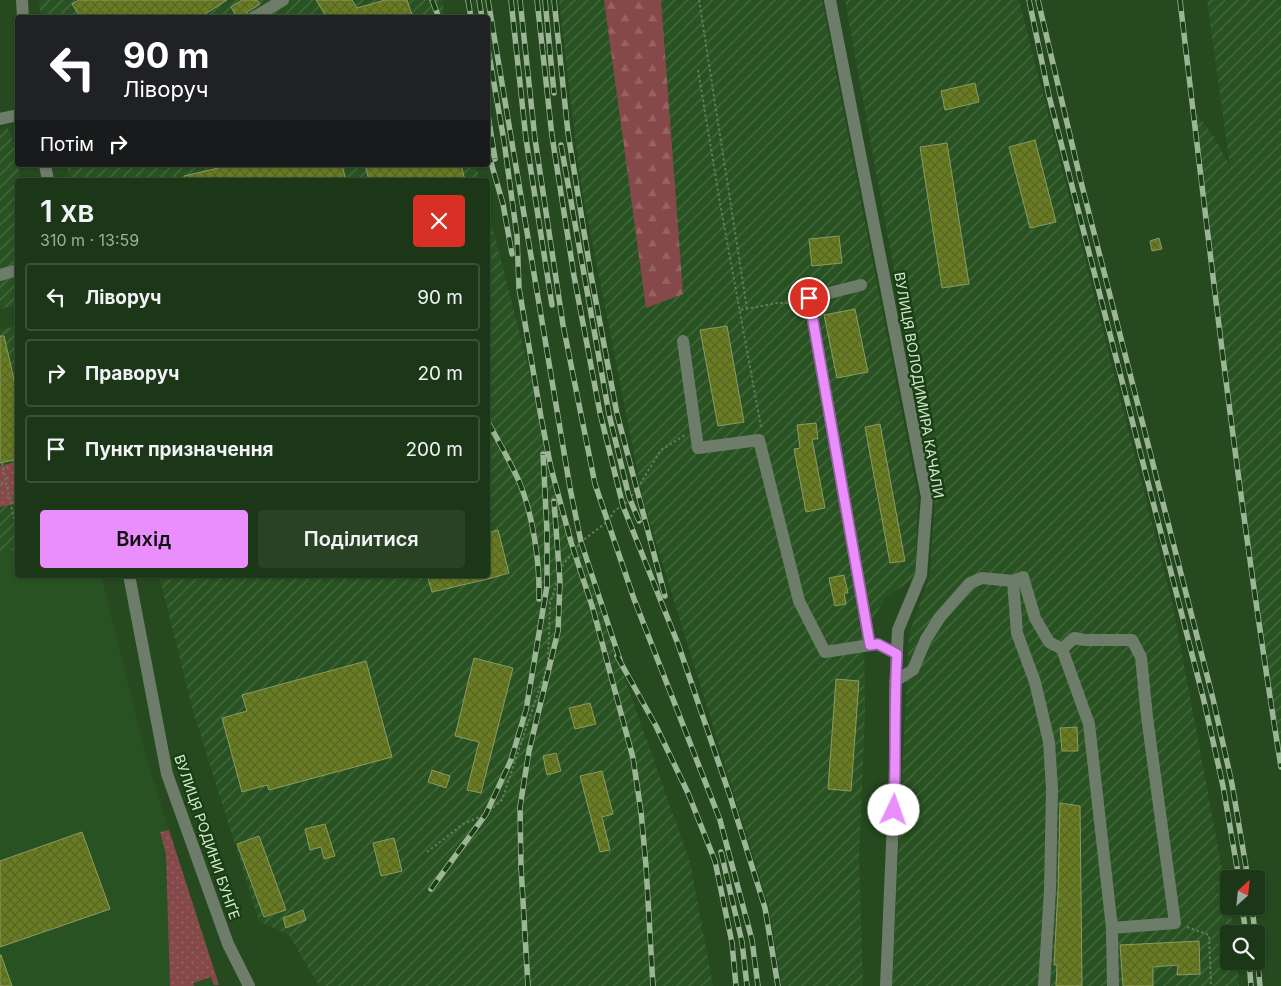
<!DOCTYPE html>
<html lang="uk">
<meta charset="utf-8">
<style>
body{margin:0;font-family:Inter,sans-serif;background:#294224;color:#f1f3f6;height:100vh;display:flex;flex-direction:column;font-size:19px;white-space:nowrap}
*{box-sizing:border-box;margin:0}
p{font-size:16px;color:#a0aca1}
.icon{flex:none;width:28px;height:28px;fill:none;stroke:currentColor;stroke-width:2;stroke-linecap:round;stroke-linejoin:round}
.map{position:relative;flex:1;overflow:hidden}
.drawer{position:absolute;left:15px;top:178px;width:475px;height:400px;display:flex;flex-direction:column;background:#1c3717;border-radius:5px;box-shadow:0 1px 4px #0004,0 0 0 1px #3a5136}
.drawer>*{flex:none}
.hud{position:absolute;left:15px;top:15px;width:475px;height:152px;border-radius:5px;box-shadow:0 1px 4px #0004,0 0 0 1px #3a5136;background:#202124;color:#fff;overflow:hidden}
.needle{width:32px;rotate:27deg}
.buttons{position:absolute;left:1220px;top:870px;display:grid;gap:10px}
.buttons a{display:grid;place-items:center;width:45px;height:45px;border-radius:5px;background:#1c3717;box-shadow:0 1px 4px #0004,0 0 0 1px #3a5136;font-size:25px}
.pin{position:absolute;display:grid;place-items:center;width:42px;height:42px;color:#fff;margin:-21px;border:2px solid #fff;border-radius:50%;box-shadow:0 1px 5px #0007}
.me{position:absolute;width:55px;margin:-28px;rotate:3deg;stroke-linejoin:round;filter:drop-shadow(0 0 4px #0008)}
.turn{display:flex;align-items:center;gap:18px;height:105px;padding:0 25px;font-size:22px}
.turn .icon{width:65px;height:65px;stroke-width:2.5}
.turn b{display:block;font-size:35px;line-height:42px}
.then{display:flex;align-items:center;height:48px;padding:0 25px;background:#0003;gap:10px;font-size:19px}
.round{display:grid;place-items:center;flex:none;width:52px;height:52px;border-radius:5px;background:#294224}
.summary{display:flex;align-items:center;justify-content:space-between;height:85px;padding:0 25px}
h1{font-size:30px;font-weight:600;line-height:38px}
.button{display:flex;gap:10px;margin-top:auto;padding:10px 25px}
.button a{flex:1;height:58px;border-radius:5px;background:#ea8dfd;color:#111;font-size:20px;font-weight:600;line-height:58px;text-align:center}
.button a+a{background:#294224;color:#f1f3f6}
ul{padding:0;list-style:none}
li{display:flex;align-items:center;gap:15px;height:68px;margin:0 10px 8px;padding:0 15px;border:2px solid #3a5136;border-radius:5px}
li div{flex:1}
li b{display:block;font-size:19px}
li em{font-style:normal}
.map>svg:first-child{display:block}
</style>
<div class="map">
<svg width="1281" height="986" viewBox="0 0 1281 986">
<defs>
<pattern id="industrial-furrows" width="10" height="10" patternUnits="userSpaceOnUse" patternTransform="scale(1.25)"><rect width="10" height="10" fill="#295222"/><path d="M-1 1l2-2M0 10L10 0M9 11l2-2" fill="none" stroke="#476b41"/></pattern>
<pattern id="grass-dots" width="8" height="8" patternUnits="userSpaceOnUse" patternTransform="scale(1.25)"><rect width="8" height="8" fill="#864949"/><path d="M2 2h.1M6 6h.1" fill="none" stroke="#966362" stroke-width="1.8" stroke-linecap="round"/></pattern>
<pattern id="forest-firs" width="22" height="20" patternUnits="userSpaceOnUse" patternTransform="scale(1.25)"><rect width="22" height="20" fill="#864949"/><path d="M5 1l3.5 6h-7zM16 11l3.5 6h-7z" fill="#966362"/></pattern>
<pattern id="building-cross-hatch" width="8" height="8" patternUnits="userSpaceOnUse" patternTransform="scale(1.25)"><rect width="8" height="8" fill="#697c1e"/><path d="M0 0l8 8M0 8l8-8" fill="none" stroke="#57642d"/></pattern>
</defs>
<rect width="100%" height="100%" fill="#26491f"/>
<path fill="#295222" d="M17 549 18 575H101L147 761 219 986H0V554Z"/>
<path fill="url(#industrial-furrows)" d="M39 0H442L445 17 41 18Z
M559 0H822L918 496 915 578 886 597 864 634 865 712 859 859 863 986H782L769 907 643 500 580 179Z
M845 0H1019L1173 606 1234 933 1229 934V961H1236L1239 986H892L909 634 930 575 935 498Z
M1207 0H1281V761L1272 703 1222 334 1196 113 1214 137 1230 166Z
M7 128 11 135 21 180H18L17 305 0 309V130Z
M67 165H476L480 180H70Z
M488 210 565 510 690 862 713 986H319L289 935 259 921 192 707 159 575H488Z
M17 326V549L0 554V330Z"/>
<path fill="url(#grass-dots)" d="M17 462V497L13 498 14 504 0 507V466Z
M169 830 219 985H214L211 977 193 983 194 986H170L166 854 160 832Z"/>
<path fill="url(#forest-firs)" d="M604 0H661L683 294 646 308Z"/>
<path fill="url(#building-cross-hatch)" stroke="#8c9b63" d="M79 0H227L199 18H81L72 4Z
M242 0H257L260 4 248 11 245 18H237L231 7Z
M316 0H352L357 8 385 0H407L413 18H327Z
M975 83 979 102 945 110 941 91Z
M1035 140 1056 222 1030 228 1009 147Z
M947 143 969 284 942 288 920 147Z
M231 165H342L346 180H184V176Z
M365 165H461L465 180H369Z
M839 236 842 263 812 266 809 239Z
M1159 238 1162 249 1152 251 1150 241Z
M855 309 868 372 837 378 824 315Z
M727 326 744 422 718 426 700 330Z
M0 336H4L18 397V459L0 463Z
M816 423 818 439H812L825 508 806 512 794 449 800 448 797 425Z
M880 424 905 561 890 563 865 427Z
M498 530 509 573 488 579V533Z
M427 575H487L488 579 432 592Z
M844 575 848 593H844L846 604 835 606 829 578Z
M474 658 513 668 481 793 467 790 479 742 455 736Z
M366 661 392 757 269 790 267 785 242 792 222 718 247 711 242 695Z
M836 679 859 681 851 791 828 789Z
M590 703 596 724 575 729 569 708Z
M1077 727 1078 751H1062L1060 728Z
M556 753 561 771 547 775 543 756Z
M432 770 450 776 446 788 428 782Z
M602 771 613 814 602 817 610 850 600 852 580 776Z
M1060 803 1080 806 1082 986H1056L1057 965H1054L1058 890Z
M325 824 335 856 324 859 321 847 310 850 305 829Z
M82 832 110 909 0 947V861Z
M259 836 286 910 264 917 237 844Z
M394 838 402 871 381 876 373 843Z
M303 910 306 920 286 928 283 918Z
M1199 941 1200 974 1177 975 1178 965 1153 967V986H1123L1120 945Z
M0 955H1L12 986H0Z"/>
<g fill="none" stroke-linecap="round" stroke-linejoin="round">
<path stroke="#5f7d59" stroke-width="2" stroke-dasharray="2.5 2.5" stroke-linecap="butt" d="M699 0 747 309
M698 70 720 203 761 427
M741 310 777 303H798
M2 463 14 519
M0 485 7 484
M427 852 463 824 486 814 502 800 548 663 550 603 563 565 581 542 608 521 615 510 623 506 637 489 661 450 685 435
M1187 927 1209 935 1211 986"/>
<path stroke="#6d7d6a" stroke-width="12" d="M22 0 23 18
M830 0 927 497 921 575 898 630 895 691V771L886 986
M253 18 283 0
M0 119 18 115
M45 165 48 180
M0 275 18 270
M861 285 809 298 870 645
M683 341 698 448 759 440 799 601 825 652 877 644 897 654
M129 575 167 774 228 944 249 986
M1013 581 1017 633 1035 682 1049 742 1052 789 1050 890 1044 986
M1062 649 1089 724 1112 928
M895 681 913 670 926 639 940 617 970 583 982 578 1013 581 1023 577 1035 618 1049 642 1062 649 1074 638 1085 640H1132L1141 657 1147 717 1175 923 1112 928 1113 986"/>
<g stroke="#9bb596" stroke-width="5.5">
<path id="rail" d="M432 0 439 18
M468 0 471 18
M479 0 482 18
M488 0 570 488 581 542 620 660
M511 0 526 139 552 305
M520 0 535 139 563 325 595 484 634 599 720 820 752 940 758 986
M537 0 552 136 574 276 600 413 623 506 678 644 730 796 765 908 778 986
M545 0 554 93
M554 0 568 133 591 275 617 414 665 596
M1029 0 1049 96 1071 182 1204 701 1223 786 1239 879
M1038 0 1080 178 1213 699 1232 784 1248 879
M1180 0C1210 256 1240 512 1281 767
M488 49 504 141 517 236 519 288 541 417 551 468 571 542 593 609 633 758 641 812 646 866 653 986
M488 115 495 159
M561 145 609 414 629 497 639 521
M488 152 503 204 512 254
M488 422C498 440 509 460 518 479 533 513 540 563 539 599
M617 656 656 726 688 793 715 861 732 943 736 986
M721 852 742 942 747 986
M431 889 486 814 511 760 526 710 547 586V532L543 454
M1242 906 1246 934
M1252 906 1255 934
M1256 944 1260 986
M1249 961 1251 986
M528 986 521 867 520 807 529 751 558 631 560 582 554 501"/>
</g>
<use href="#rail" stroke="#1b3f15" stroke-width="4" stroke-dasharray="11" stroke-linecap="butt"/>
</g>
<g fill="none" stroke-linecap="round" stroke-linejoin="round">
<g stroke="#985ca4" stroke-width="12">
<path id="route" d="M809 298 870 645 878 644 897 654C894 706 896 758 894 810"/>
</g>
<use href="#route" stroke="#ea8dfd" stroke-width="9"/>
</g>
<g text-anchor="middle" stroke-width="5" stroke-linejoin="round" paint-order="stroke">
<g font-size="14" fill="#d5ead1" stroke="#1b3f15">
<text transform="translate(919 385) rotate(80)" y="5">ВУЛИЦЯ ВОЛОДИМИРА КАЧАЛИ</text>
<text transform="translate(207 837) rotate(71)" y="5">ВУЛИЦЯ РОДИНИ БУНҐЕ</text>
</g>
</g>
</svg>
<div class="buttons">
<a><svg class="needle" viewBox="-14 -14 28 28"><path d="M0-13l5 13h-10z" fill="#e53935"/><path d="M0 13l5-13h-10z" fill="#a0aca1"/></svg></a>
<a><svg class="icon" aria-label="search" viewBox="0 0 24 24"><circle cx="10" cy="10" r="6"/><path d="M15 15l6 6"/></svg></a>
</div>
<div class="pin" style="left:809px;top:298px;background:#d93025"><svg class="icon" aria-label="arrive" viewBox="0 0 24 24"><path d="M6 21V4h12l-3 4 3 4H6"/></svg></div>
<svg class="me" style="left:894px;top:810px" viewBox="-20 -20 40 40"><circle r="19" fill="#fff"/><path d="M0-13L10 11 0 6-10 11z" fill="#ea8dfd"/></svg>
<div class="hud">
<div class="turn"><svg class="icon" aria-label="left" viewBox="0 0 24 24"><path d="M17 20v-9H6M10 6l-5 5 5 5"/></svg><div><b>90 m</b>Ліворуч</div></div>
<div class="then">Потім<svg class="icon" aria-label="right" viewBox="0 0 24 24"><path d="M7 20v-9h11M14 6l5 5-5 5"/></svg></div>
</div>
<section class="drawer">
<div class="summary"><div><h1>1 хв</h1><p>310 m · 13:59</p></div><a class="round" style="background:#d93025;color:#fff"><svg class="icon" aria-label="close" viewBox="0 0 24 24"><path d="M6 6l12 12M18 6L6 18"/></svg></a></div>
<ul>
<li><svg class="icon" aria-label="left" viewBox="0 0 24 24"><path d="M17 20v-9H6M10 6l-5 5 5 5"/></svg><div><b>Ліворуч</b></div><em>90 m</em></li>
<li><svg class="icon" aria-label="right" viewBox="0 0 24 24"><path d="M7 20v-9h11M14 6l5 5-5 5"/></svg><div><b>Праворуч</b></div><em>20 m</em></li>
<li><svg class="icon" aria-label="arrive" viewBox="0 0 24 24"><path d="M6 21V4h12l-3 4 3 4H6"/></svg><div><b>Пункт призначення</b></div><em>200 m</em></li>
</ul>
<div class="button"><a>Вихід</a><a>Поділитися</a></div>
</section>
</div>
